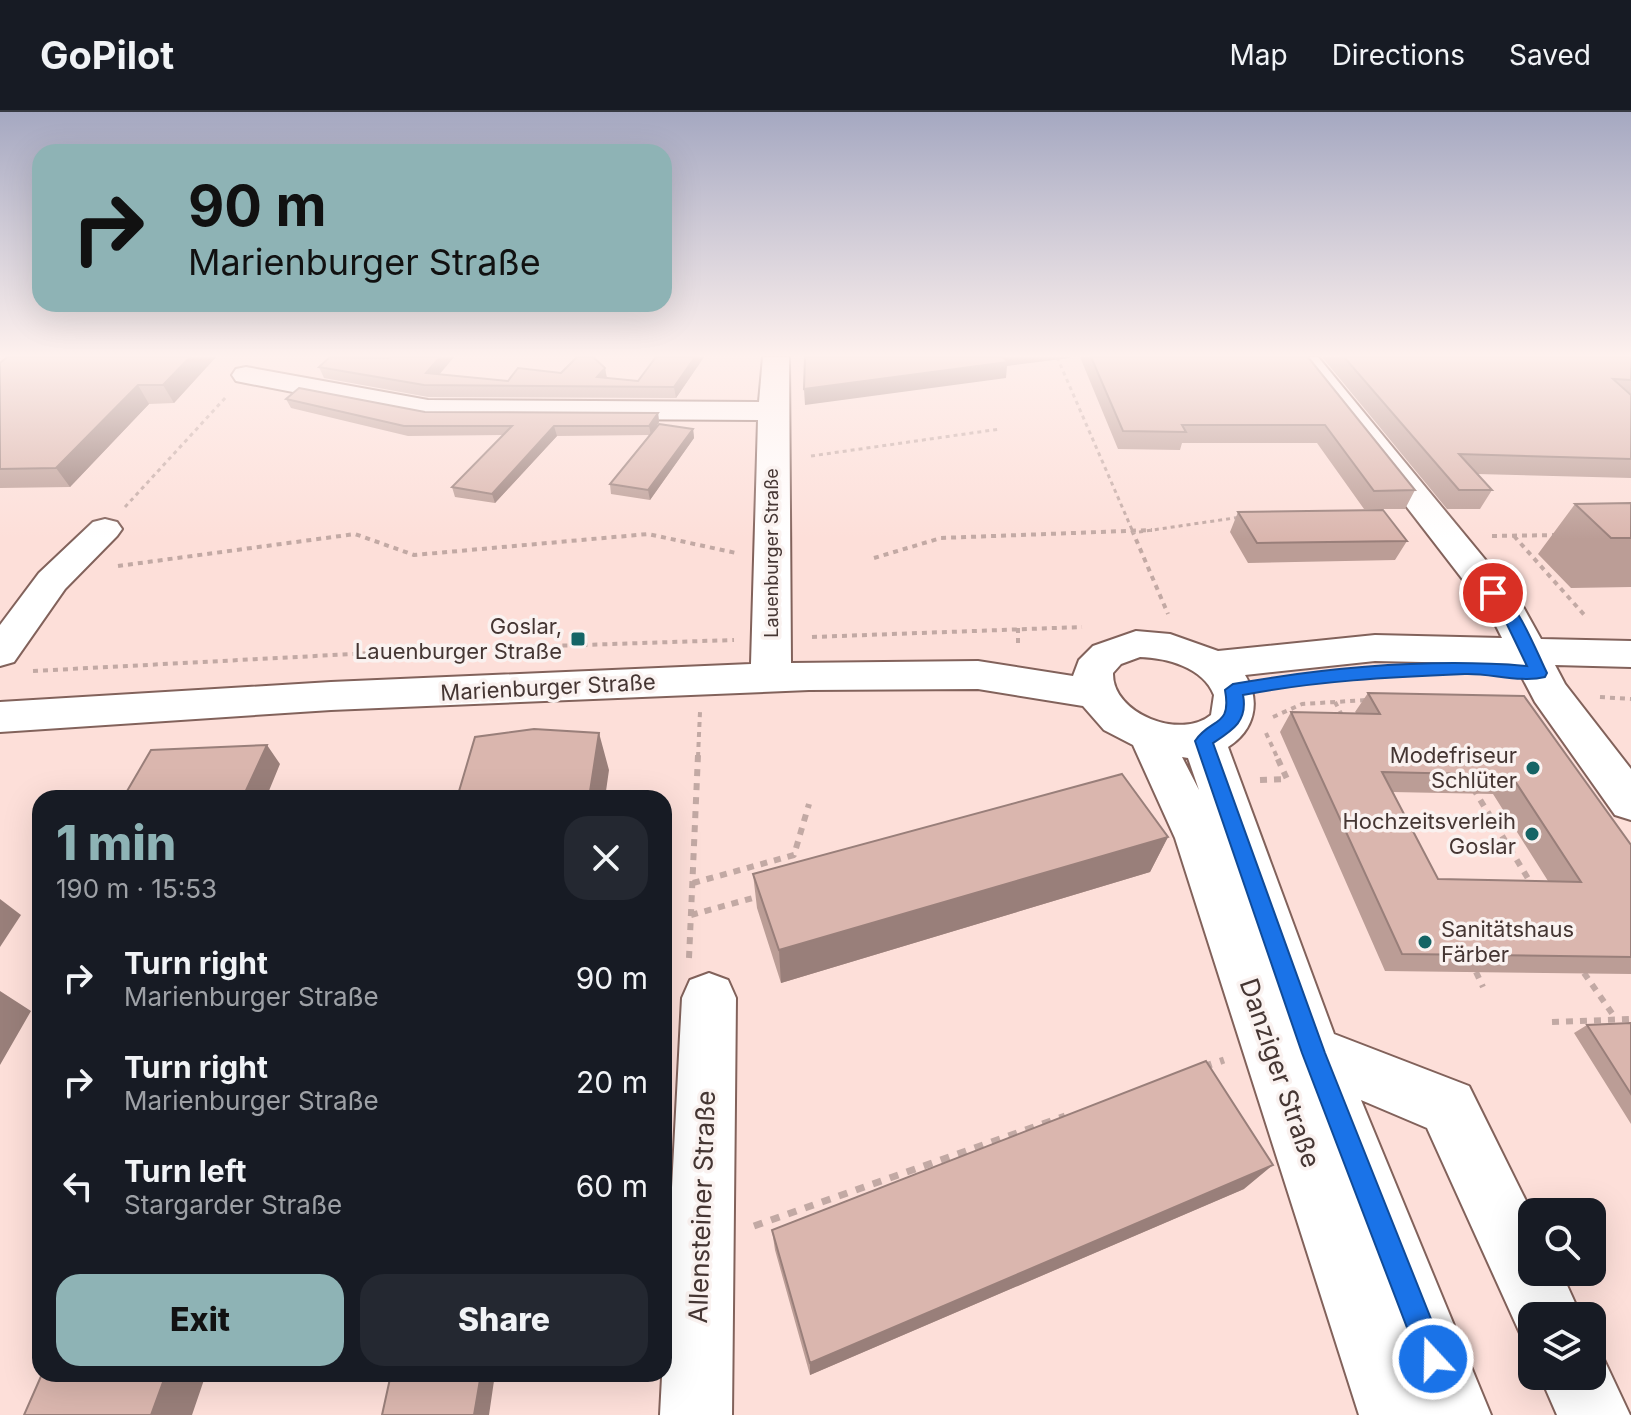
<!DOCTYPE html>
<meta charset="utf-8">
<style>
body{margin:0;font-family:Inter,sans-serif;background:#242831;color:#f1f3f6;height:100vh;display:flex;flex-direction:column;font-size:30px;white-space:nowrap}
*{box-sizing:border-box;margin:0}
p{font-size:26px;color:#9ea1a6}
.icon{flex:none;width:44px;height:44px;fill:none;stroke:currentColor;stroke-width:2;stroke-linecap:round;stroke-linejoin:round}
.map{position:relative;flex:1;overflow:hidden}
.sheet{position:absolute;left:32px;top:678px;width:640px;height:592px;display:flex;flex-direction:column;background:#171b24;border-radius:24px;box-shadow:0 8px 32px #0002}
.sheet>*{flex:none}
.guide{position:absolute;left:32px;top:32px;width:640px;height:168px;border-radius:24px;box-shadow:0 8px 32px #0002;background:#8eb3b5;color:#111;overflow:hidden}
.buttons{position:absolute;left:1518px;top:1086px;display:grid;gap:16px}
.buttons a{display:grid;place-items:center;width:88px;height:88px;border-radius:16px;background:#171b24;box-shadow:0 8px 32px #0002;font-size:40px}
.pin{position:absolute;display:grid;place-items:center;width:68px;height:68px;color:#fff;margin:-34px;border:4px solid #fff;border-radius:50%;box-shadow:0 2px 8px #0007}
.me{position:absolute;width:88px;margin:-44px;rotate:339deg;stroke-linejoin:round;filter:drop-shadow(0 0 6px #0008)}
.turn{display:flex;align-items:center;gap:28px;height:168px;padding:0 24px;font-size:36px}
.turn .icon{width:104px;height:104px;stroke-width:2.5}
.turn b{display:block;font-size:56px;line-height:68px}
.round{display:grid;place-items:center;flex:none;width:84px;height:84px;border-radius:24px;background:#242831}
.head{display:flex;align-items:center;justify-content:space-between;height:136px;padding:0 24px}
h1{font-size:48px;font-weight:800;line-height:60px;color:#8eb3b5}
.button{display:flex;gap:16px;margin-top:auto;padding:16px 24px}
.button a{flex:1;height:92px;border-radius:24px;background:#8eb3b5;color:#111;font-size:32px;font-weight:800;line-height:92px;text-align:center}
.button a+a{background:#242831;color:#f1f3f6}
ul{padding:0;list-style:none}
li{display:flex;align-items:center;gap:24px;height:104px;padding:0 24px}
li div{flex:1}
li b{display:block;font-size:30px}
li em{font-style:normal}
header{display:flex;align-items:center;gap:48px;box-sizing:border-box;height:112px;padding:0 40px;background:#171b24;border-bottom:2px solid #363941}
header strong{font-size:38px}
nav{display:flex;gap:44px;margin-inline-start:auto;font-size:28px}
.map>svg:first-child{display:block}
</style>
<header>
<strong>GoPilot</strong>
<nav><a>Map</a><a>Directions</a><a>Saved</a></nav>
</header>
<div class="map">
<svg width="1631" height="1303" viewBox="0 0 1631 1303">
<rect width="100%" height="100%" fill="#fddfd9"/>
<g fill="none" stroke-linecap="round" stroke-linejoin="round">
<g stroke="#82625b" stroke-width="4">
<path id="minor" d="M763 245H789L791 551 978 549 1073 564 1079 548 1093 534 1136 519 1170 522 1218 539 1375 523 1502 526 1491 504 1291 245H1318L1521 491 1541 527 1631 529V555L1555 553 1565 572 1631 657V708L1615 703 1535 590 1515 552 1375 549 1245 563C1261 589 1255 618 1228 635L1334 922 1469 974 1532 1101V1160H1561L1581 1204H1532V1232L1523 1228 1427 1016 1361 988 1491 1303H1359L1175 726 1133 633 1104 618 1083 594 978 577 809 578 331 598 0 620V590L331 570 751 552 758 308 428 306 246 271 236 269 232 263 236 257 246 255 428 288 759 290ZM1140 545C1167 546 1203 555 1214 583L1211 603C1181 628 1112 602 1113 561L1121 552ZM1182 645 1188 646 1199 678Z
M105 407 117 410 122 417 117 424 65 477 14 550 0 554V513L39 461 93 410Z
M709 861 728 868 736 886 732 1303H660L682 886 690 868Z
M1592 1236 1600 1239 1630 1303H1557L1540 1264H1592Z"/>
</g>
<path stroke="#c2a9a4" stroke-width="3" stroke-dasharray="4 4" stroke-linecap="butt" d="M1057 245 1133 420
M811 344 1000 317
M125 395 226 285
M1139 420 1241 405"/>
<path stroke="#c2a9a4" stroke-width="4" stroke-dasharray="5 5" stroke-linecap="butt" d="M1132 418 1168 502
M1492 424 1558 423
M1514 424 1587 506
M874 446 941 426 1152 418
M118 454 355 422 414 443 648 422 736 441
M1018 516V535
M812 525 1082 515
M33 559 428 538 734 528
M1600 585 1631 587
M1335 590 1344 607
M1273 605 1302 592 1367 588
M1266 621 1277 645
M698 645 700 600"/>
<path stroke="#c2a9a4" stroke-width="6" stroke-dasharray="7 7" stroke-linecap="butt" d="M1260 668 1287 667 1276 643
M1473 676 1532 773
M693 771 794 743 809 692
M691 803 760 784
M689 846 698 643
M1476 860 1483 875
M1584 861 1616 907
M1552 910 1631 907"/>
<path stroke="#c2a9a4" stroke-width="7" stroke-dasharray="9 9" stroke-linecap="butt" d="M1203 955 1224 948
M754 1114 1065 1004"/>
<use href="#minor" fill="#fff" fill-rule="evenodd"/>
</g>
<path fill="#bb9d96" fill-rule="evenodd" d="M7 245H216L174 291 149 292 70 375 0 376V251Z
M390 245H454L439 263 508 269 605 256 607 266 638 269 656 245H704L676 286 428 285 324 266 319 255 389 246Z
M1080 245H1308L1415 378 1405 397H1364L1317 331H1182L1180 338 1118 337Z
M1322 245H1631V366L1477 362 1492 378 1480 397H1447Z
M286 287 425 300 658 301 659 310 657 313 693 317 694 326 650 388 611 382 610 372 649 323 557 324 495 391 455 385 452 375 503 323 408 324 291 296Z
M1631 391V475L1571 476 1538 442 1575 392Z
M1238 400 1407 429 1395 448 1248 451 1230 420Z
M1368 581 1631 733V862L1385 859 1280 620 1291 600 1356 601 1355 600ZM1392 680 1493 682 1548 769 1438 767Z
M1168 725 1150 760 781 871 757 796 753 762Z
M1631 911V1012L1574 921 1587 913Z
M1244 1077 810 1263 775 1138 772 1118Z"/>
<path fill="#997f7a" d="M190 245H216L174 291 163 273Z
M440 245H454L430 273 426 261Z
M695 245H704L676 286 674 275Z
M998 245H1070V246L1007 254 1006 266 805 293 804 277Z
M605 256 607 268 597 265Z
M138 273 149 292 70 375 56 356Z
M658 301 659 310 651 323 649 314Z
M554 314 557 324 495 391 492 382Z
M693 317 694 326 650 388 648 378Z
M599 621 609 658 605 686H589Z
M267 633 280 652 266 686H245L243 685Z
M1168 725 1150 760 781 871 779 838Z
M0 787 21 803 0 835Z
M0 879 31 899 0 953Z
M1273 1053 1244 1077 810 1263V1251Z
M166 1262H206L192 1303H151Z
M481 1262H495L489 1303H474Z"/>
<path fill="#dab6ae" stroke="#997f7a" stroke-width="2" fill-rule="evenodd" d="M7 245H190L163 273H138L56 356 0 357V251Z
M330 245 389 246 390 245H440L426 261 508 269 518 256 561 261 577 245H593L605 256 597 265 638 269 656 245H695L674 275 424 273 319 255Z
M805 245H1003L1008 250 804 277Z
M1091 245H1308L1415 378 1374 379 1325 313H1182L1186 320 1123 319Z
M1344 245H1631V268L1613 267 1631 283V347L1459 342 1492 378H1459Z
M299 276 425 300 658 301 649 314H554L492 382 452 375 512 314H404L286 287Z
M659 312 693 317 648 378 610 372Z
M1631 391V426H1611L1575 392Z
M1383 398 1407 429 1257 431 1238 400Z
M1368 581 1524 584 1631 733V845L1402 842 1291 600 1380 602ZM1382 660 1511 663 1581 770 1438 767Z
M534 617 599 621 589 686H457L475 625Z
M267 633 243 685 215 686H123L151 638Z
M1122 662 1168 725 779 838 753 762Z
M1631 911V982L1587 913Z
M1206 949 1273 1053 810 1251 772 1118Z
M42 1262H166L151 1303H24Z
M391 1262H481L474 1303H382Z"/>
<linearGradient id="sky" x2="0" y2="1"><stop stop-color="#a5a8c1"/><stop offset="0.57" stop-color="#fef1ee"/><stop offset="1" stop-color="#fef1ee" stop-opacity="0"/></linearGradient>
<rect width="1631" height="427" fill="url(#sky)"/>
<path fill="#1a73e8" stroke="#114b97" stroke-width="2" d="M1493 476C1516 485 1536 539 1547 561L1545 565C1521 571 1490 561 1465 562 1390 565 1316 569 1243 583 1248 609 1233 618 1213 631L1325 941 1447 1247 1443 1258 1433 1262 1423 1258 1419 1247 1302 941 1195 629C1211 605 1232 616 1225 578L1233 572C1330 555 1429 546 1527 554L1502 502 1486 481Z"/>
<g fill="#156465" stroke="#faf2f0" stroke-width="3">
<rect x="570" y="519" width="16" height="16" rx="4"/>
<circle cx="1533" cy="656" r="8"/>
<circle cx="1532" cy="722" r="8"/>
<circle cx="1425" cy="830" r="8"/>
</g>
<g text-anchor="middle" stroke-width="7" stroke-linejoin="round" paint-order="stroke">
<g font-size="18" fill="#453633" stroke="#faf2f0">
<text transform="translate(772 441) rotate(-90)" y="6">Lauenburger Straße</text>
</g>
<g font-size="22" fill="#453633" stroke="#faf2f0" text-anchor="end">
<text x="562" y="522">Goslar,<tspan x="562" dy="25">Lauenburger Straße</tspan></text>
<text x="1517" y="651">Modefriseur<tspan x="1517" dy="25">Schlüter</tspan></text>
<text x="1516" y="717">Hochzeitsverleih<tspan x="1516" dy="25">Goslar</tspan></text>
<text x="1441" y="825" text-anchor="start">Sanitätshaus<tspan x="1441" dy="25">Färber</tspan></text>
</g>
<g font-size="22" fill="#453633" stroke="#faf2f0">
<text transform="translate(548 575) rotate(-3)" y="8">Marienburger Straße</text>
</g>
<g font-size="26" fill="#453633" stroke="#faf2f0">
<text transform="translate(1280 961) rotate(71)" y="9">Danziger Straße</text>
<text transform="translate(702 1095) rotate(-88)" y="9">Allensteiner Straße</text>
</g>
</g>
</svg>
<div class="buttons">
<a><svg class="icon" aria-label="search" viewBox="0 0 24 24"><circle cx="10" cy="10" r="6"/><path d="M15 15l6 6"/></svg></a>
<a><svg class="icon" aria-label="layers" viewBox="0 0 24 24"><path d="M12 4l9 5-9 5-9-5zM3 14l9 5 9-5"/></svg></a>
</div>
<div class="pin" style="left:1493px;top:481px;background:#d93025"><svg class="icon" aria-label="arrive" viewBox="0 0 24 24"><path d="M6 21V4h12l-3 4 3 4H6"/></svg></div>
<svg class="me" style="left:1433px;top:1247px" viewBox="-20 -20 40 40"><circle r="17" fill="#1a73e8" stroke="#fff" stroke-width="3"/><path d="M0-11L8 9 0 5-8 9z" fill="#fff"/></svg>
<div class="guide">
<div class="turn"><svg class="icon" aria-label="right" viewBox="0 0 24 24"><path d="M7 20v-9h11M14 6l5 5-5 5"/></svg><div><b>90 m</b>Marienburger Straße</div></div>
</div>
<section class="sheet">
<div class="head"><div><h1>1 min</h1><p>190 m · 15:53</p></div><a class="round"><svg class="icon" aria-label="close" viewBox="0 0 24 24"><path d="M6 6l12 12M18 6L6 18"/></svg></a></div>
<ul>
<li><svg class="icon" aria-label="right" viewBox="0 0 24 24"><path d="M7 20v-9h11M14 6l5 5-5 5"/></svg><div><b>Turn right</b><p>Marienburger Straße</p></div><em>90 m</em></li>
<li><svg class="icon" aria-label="right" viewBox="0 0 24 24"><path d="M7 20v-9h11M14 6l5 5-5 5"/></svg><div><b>Turn right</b><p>Marienburger Straße</p></div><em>20 m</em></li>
<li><svg class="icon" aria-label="left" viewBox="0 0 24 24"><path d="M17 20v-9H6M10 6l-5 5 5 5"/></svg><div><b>Turn left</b><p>Stargarder Straße</p></div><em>60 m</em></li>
</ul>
<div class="button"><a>Exit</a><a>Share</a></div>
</section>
</div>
